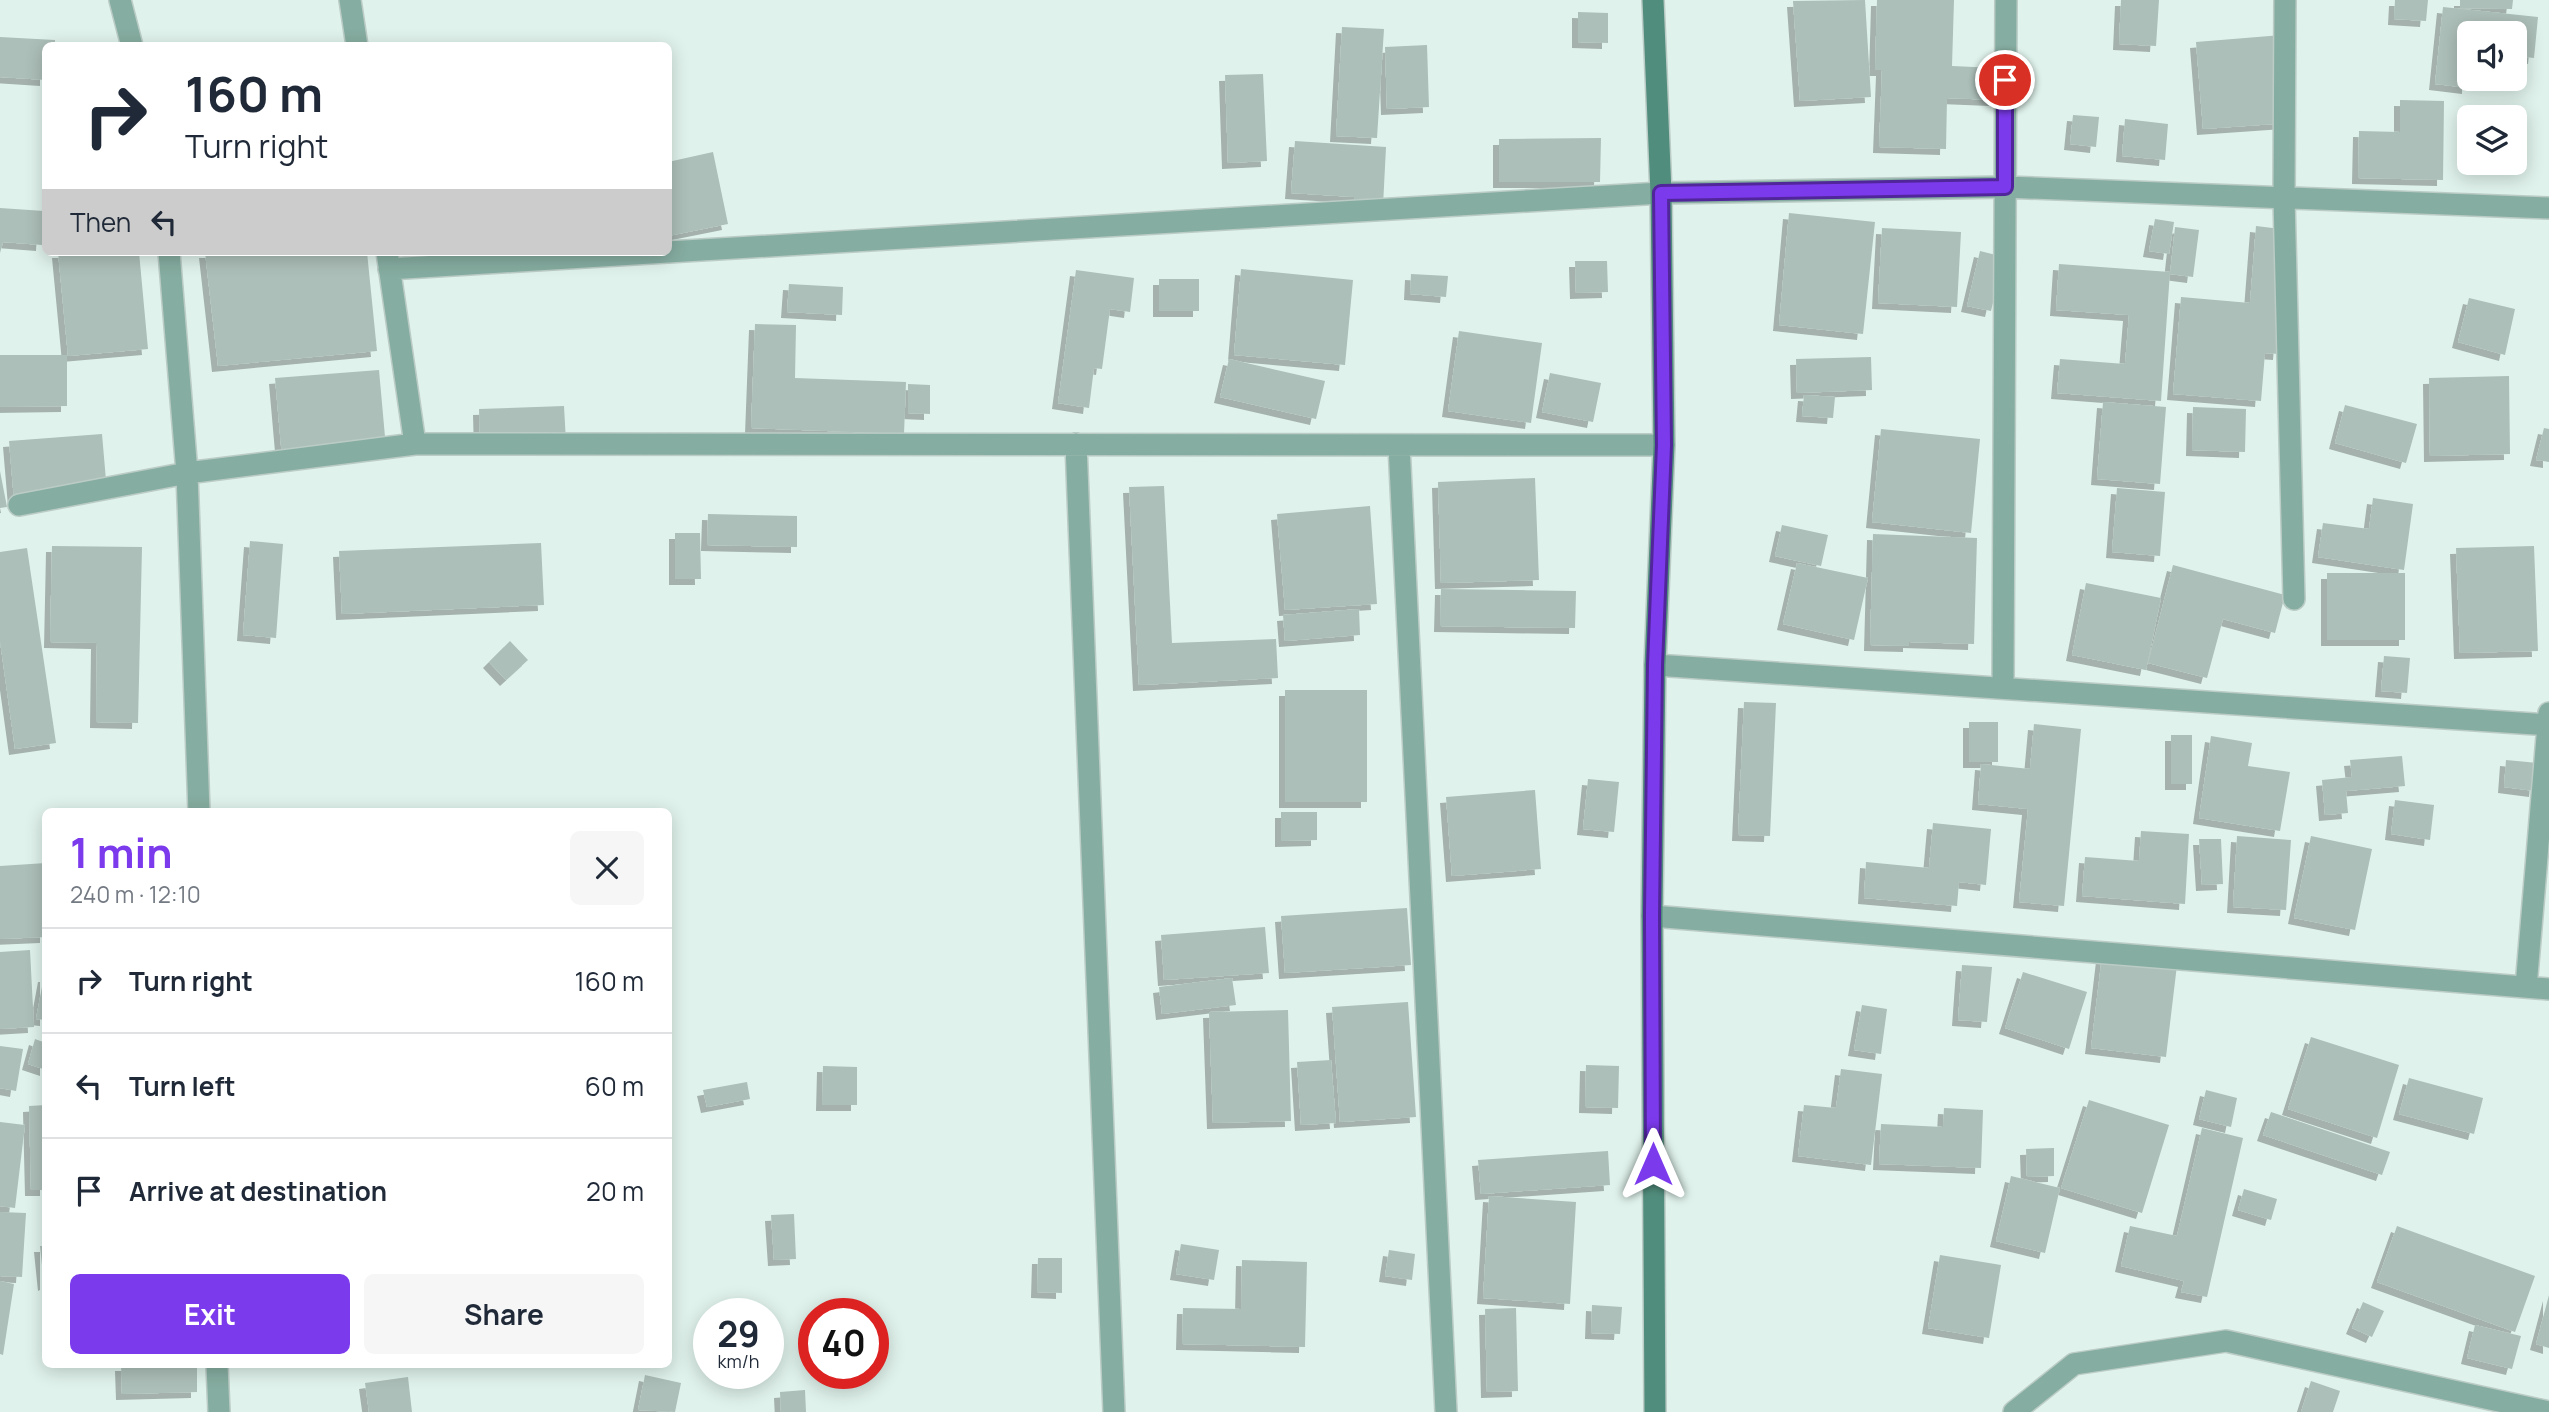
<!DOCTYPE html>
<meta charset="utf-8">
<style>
body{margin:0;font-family:Manrope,sans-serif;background:#f6f6f7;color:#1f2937;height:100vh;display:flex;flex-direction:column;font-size:26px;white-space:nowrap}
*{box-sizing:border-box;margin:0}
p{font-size:23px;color:#747a83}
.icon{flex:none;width:38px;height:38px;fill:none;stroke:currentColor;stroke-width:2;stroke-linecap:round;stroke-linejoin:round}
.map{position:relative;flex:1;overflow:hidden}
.drawer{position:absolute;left:42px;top:808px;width:630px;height:560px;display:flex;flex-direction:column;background:#fff;border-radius:10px;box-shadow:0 4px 18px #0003}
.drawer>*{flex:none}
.top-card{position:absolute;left:42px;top:42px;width:630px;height:214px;border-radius:10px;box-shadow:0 4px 18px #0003;background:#fff;color:#1f2937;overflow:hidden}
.fabs{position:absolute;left:2457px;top:21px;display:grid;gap:14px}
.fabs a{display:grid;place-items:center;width:70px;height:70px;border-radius:10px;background:#fff;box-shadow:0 4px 18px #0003;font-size:35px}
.speed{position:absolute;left:693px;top:1298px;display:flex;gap:14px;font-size:35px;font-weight:700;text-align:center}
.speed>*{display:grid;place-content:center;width:91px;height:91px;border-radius:50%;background:#fff;box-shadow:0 4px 18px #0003;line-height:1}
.speed small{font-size:18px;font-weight:400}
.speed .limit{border:10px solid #d22;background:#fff;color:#111}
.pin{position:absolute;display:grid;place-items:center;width:60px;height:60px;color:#fff;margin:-30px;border:4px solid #fff;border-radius:50%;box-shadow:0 2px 7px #0007}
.me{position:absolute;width:77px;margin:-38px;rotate:0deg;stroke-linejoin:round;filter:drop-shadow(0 0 5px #0008)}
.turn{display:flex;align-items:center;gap:24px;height:147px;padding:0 28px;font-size:32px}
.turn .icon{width:91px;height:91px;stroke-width:2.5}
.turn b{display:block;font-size:49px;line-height:60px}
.then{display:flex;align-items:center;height:66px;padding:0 28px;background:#0003;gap:14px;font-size:26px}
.round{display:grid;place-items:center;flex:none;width:74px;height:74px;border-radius:10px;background:#f6f6f7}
.headline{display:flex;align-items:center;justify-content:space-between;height:119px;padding:0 28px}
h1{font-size:42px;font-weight:700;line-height:52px;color:#7c3aed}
.cta{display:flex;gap:14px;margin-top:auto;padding:14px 28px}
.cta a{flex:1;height:80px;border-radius:10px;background:#7c3aed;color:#fff;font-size:28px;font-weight:700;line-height:80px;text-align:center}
.cta a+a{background:#f6f6f7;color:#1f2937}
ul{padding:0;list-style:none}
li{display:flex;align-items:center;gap:21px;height:105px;padding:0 28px;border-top:2px solid #e0e1e3}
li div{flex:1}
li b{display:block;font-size:26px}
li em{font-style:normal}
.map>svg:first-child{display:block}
</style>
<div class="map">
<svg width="2549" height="1412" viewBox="0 0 2549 1412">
<defs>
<filter id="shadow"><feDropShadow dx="-6" dy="6" stdDeviation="0" flood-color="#0004"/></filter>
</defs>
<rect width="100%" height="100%" fill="#dff2eb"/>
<path fill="#adbfb9" filter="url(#shadow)" d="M1865 0 1871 97 1800 101 1793 1Z
M1877 0H1954L1952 66 1996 68 1995 100 1947 98 1946 149 1879 147 1882 70H1875Z
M2121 0H2159L2156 46 2119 44Z
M2395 0H2428L2426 21 2394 19Z
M2460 0H2513L2512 9 2460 8Z
M2443 7 2538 17 2534 58 2515 56V33H2469L2468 88 2435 84Z
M1578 12 1608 13V43L1578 42Z
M1342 27 1384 29 1377 138 1336 136Z
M2282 35 2289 123 2203 129 2196 42Z
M0 37 55 40V46H46V80L0 77Z
M1427 45 1429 107 1387 109 1385 47Z
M1263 74 1267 161 1228 163 1225 75Z
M2400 100 2444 101 2443 180 2358 178 2359 131 2400 132Z
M2073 115 2099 117 2096 147 2070 144Z
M2125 119 2168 124 2165 160 2122 156Z
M1601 138 1600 182H1499V139Z
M1295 141 1386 147 1383 206 1354 204V197L1291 193Z
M713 152 728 224 668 236V162Z
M0 208 44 211 42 245 3 242 0 253Z
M1789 213 1875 222 1863 334 1779 325Z
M2155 219 2174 222 2169 254 2149 251Z
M2256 226 2289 230 2279 354 2265 353 2261 401 2173 394 2181 297 2250 303Z
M2175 227 2199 230 2193 277 2170 274Z
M1882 228 1961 232 1957 307 1878 303Z
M1980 251 2004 257 1991 311 1967 306Z
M58 252H139L148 349 68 356Z
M205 252H367L377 351 218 366Z
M427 252H458L456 268 426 263Z
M1575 261H1607L1608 292 1576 293Z
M2059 264 2170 272 2161 401 2057 393 2060 359 2125 364 2129 315 2056 310Z
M1241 269 1353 280 1345 365 1234 355Z
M1076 270 1134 278 1130 312 1110 309 1102 369 1094 368 1089 408 1058 403Z
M1411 274 1448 276 1446 297 1410 294Z
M1159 279H1199V311H1159Z
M789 284 843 287 842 315 787 312Z
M2469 298 2515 309 2505 355 2458 342Z
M755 324 796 325 795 378 906 382 904 434 751 428Z
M1459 331 1542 343 1531 423 1448 411Z
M0 355H67V406L0 407Z
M1871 357 1872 390 1797 393 1796 359Z
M1229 359 1325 381 1316 419 1220 397Z
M379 370 386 448 282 457 275 378Z
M1550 373 1601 383 1593 422 1542 412Z
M2509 376 2510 454 2430 456 2429 378Z
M908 384 930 385V414L908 413Z
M1804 395 1835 397 1833 418 1802 416Z
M2103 402 2166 407 2160 484 2097 479Z
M2345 405 2417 424 2406 463 2335 443Z
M564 406 566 442 480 445 479 409Z
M2193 407 2246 409 2245 452 2192 450Z
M2544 428 2549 429V462L2536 460Z
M1881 429 1980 439 1971 533 1872 522Z
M102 434 107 492 14 500 9 441Z
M0 471 7 507 0 508Z
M1535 478 1539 580 1441 583 1438 482Z
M1164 486 1172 643 1276 639 1278 678 1139 685 1129 487Z
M2117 488 2165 492 2160 556 2112 552Z
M2373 498 2413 504 2404 570 2318 557 2323 523 2369 529Z
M1370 506 1377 604 1285 610 1277 514Z
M708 514 797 516V547L707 545Z
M1782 525 1828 535 1821 566 1775 556Z
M675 533H700L701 579H675Z
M1873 534 1977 538 1974 644 1909 642V646L1870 645Z
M250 541 283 544 276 638 243 635Z
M541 543 544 605 342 614 339 551Z
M52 546 142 547 138 723 96 722 97 643 50 642Z
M2534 546 2538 651 2460 653 2456 548Z
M27 548 56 743 15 749 0 641V552Z
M1797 563 1868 578 1854 640 1783 624Z
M2173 565 2285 595 2275 633 2223 619 2207 678 2148 663Z
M2327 573H2405V640H2327Z
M2086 583 2161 598 2146 670 2072 655Z
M1441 589 1576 591 1575 628 1440 626Z
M1359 609 1360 635 1285 641 1283 615Z
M510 641 528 660 506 680 489 662Z
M2384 656 2410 658 2407 693 2381 691Z
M1285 690H1367V802H1285Z
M1744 702 1776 703 1770 836 1738 835Z
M1969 722H1998V762H1969Z
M2034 724 2081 729 2064 906 2019 902 2028 809 1978 804 1981 764 2030 769Z
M2171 735H2192V784H2171Z
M2211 736 2252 743 2248 766 2290 772 2280 831 2199 818Z
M2402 756 2405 786 2346 791 2348 813 2325 815 2322 780 2352 777 2350 760Z
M2506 760 2538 763 2535 791 2504 787Z
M1588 779 1619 782 1614 832 1583 829Z
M1535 790 1541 869 1452 876 1446 797Z
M2395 800 2434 805 2430 840 2391 834Z
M1281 812H1317V840L1281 841Z
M1933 823 1991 829 1986 885 1959 882 1957 906 1864 898 1866 862 1929 868Z
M2141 831 2189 834 2185 904 2082 896 2085 857 2139 861Z
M2237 836 2291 840 2286 910 2233 907Z
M2311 836 2372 849 2355 930 2294 918Z
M2199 839H2221L2223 884 2202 885Z
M46 863V937L0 939V866Z
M1407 908 1411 965 1285 973 1281 916Z
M1265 927 1269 973 1164 980 1161 935Z
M30 950 34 1027 0 1029V952Z
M2102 956 2177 965 2166 1057 2091 1048Z
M1962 965 1992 967 1987 1022 1958 1020Z
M2023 972 2087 992 2069 1049 2005 1028Z
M44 976H46V1020L36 1019Z
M1232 978 1236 1005 1162 1014 1159 987Z
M1408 1002 1416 1117 1340 1122 1332 1007Z
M1862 1005 1887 1009 1881 1054 1854 1050Z
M1288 1010 1291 1121 1213 1123 1209 1012Z
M2311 1037 2399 1065 2377 1138 2288 1109Z
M35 1039 46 1043V1070L28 1064Z
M0 1046 23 1049 16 1091 0 1088Z
M1331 1060 1336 1123 1301 1125 1297 1062Z
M1586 1065 1619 1066 1618 1108 1585 1107Z
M823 1066 857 1067V1105H822Z
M1841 1069 1882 1074 1871 1165 1798 1156 1804 1105 1836 1108Z
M2409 1078 2483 1098 2474 1134 2399 1114Z
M747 1082 750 1099 707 1107 703 1090Z
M2206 1090 2237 1098 2231 1127 2199 1119Z
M2089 1100 2169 1125 2142 1213 2061 1188Z
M46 1105V1190H31L29 1106Z
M1944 1108 1983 1110 1981 1168 1879 1164 1881 1124 1943 1127Z
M2271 1112 2390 1152 2382 1175 2263 1135Z
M0 1122 25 1125 15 1208 0 1206Z
M2202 1128 2243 1138 2207 1297 2181 1292 2184 1281 2121 1266 2130 1226 2177 1236Z
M2054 1148V1176L2027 1177 2026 1149Z
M1608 1151 1610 1185 1481 1194 1478 1160Z
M2011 1176 2060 1188 2045 1253 1996 1241Z
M2244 1189 2277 1199 2271 1220 2238 1210Z
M1489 1196 1576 1202 1570 1304 1483 1298Z
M0 1212 26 1213 22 1277 0 1276Z
M794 1214 796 1259 774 1260 771 1215Z
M2397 1226 2535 1276 2515 1332 2377 1282Z
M1181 1244 1219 1250 1214 1280 1176 1274Z
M40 1246H46V1284L44 1285Z
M1389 1250 1415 1254 1412 1280 1385 1276Z
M1940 1255 2001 1265 1989 1338 1928 1328Z
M1038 1258H1062V1293L1037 1292Z
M1242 1260 1307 1262 1305 1347 1182 1344 1183 1308 1241 1309Z
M0 1281 14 1284 3 1355 0 1354Z
M2549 1295V1348L2536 1344Z
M2363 1302 2384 1311 2372 1337 2352 1328Z
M1592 1305 1622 1307 1620 1334 1591 1333Z
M1516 1308 1518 1391 1487 1392 1485 1309Z
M2475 1325 2521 1336 2512 1369 2467 1358Z
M121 1365H197V1392L122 1394Z
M645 1375 681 1383 675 1412 638 1410Z
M408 1377 412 1412H369L365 1383Z
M2311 1381 2340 1391 2333 1412H2301Z
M805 1390 806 1412H781L780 1392Z"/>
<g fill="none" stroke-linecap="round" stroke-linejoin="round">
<g stroke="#bbccc6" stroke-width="24">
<path id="street" d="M120 0 132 46
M350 0 357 46
M2285 0 2284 198 2294 599
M169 252 187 473 199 812
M387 252 415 444
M668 252 1661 193 2005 187 2549 208
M389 269 667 252
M1076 444 1114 1412
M1399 445 1446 1412
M19 505 187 473 415 444 1664 445
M1655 665 2548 725
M2003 688 2006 0
M1652 916 2549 989
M2526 987 2549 713
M217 1365 219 1412
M2014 1412 2074 1364 2226 1341 2549 1412"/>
</g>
<g stroke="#bbccc6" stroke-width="24">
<path id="secondary" d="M1653 0 1661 193 1664 445 1655 665 1652 916 1655 1412"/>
</g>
<use href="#street" stroke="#86ada1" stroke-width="21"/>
<use href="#secondary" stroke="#518d7c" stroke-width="21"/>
</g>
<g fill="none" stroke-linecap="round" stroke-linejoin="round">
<g stroke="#51269a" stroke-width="18">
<path id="route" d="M1653 1164 1652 915 1655 665 1664 445 1661 193 2005 187V80"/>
</g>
<use href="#route" stroke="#7c3aed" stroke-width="12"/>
</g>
</svg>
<div class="fabs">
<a><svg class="icon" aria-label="sound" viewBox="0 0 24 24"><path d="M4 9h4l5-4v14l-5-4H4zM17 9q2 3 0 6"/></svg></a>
<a><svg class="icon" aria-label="layers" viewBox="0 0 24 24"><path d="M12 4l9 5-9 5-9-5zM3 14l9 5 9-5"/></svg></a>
</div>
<div class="speed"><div>29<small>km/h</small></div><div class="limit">40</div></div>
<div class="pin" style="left:2005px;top:80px;background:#d93025"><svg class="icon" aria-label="arrive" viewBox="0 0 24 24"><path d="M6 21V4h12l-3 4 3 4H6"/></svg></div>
<svg class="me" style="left:1653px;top:1164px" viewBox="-20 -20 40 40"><path d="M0-17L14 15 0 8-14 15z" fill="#7c3aed" stroke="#fff" stroke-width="4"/></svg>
<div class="top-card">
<div class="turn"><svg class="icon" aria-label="right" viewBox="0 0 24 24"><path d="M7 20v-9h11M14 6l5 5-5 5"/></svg><div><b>160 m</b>Turn right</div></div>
<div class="then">Then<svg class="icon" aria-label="left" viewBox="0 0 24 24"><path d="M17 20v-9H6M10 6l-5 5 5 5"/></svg></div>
</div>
<section class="drawer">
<div class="headline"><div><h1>1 min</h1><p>240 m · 12:10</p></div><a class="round"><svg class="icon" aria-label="close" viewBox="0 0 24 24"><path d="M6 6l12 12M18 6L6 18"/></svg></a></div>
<ul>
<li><svg class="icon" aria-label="right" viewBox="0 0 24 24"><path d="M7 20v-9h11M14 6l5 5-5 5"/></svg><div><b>Turn right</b></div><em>160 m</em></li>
<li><svg class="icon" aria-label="left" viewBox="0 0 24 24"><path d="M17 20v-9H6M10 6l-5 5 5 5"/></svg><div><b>Turn left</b></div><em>60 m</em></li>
<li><svg class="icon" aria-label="arrive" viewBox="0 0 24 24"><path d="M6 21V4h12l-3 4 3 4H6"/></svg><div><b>Arrive at destination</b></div><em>20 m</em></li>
</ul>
<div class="cta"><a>Exit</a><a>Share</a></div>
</section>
</div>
